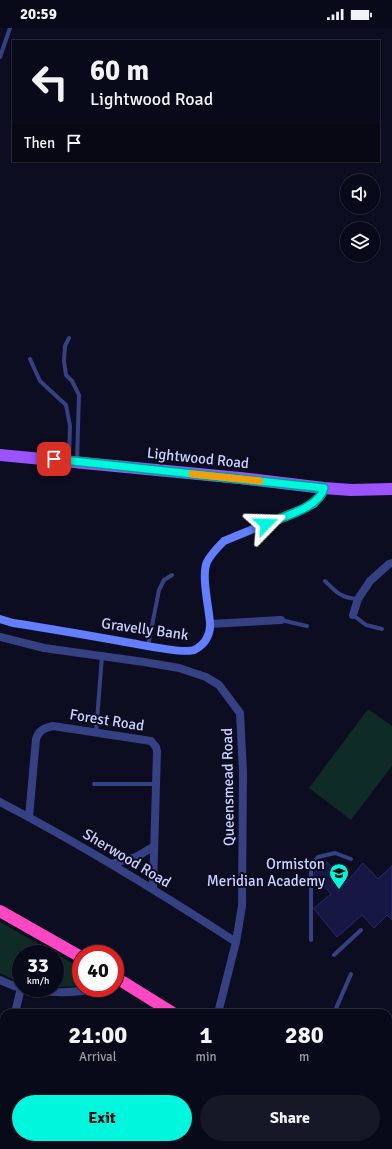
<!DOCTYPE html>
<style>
body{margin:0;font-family:Signika,sans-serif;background:#171826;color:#f1f3f6;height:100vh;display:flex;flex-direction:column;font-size:15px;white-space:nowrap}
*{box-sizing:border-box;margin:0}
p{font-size:13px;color:#999aa2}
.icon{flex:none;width:22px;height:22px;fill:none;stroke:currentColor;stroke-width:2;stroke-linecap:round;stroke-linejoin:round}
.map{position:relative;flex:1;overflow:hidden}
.details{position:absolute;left:0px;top:981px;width:392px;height:140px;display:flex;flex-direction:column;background:#090a19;border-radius:12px 12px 0 0;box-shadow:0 1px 3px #0004,0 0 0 1px #292b38}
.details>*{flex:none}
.hud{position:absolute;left:12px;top:12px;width:368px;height:122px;border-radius:0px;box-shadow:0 1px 3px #0004,0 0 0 1px #292b38;background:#090a19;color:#f1f3f6;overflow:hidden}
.fabs{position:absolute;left:340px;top:146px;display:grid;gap:8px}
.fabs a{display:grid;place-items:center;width:40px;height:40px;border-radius:50%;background:#090a19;box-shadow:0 1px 3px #0004,0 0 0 1px #292b38;font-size:20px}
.speed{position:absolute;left:12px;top:917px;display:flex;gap:8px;font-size:20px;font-weight:700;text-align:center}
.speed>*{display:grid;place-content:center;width:52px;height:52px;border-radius:50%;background:#090a19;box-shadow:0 1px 3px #0004,0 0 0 1px #292b38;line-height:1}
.speed small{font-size:10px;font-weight:400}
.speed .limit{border:6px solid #d22;background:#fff;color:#111}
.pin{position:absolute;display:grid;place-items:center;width:34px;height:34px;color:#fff;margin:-17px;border-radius:8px;box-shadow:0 2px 6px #0006}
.me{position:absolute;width:44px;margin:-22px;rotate:68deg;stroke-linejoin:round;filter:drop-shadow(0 0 3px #0008)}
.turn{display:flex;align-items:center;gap:14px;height:84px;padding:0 12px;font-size:18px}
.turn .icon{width:52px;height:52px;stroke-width:2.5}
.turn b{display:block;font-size:28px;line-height:34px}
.then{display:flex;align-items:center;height:38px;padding:0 12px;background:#0003;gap:8px;font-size:15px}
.eta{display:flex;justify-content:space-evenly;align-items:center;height:68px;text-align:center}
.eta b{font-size:24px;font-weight:700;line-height:28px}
.action{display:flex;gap:8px;margin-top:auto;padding:8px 12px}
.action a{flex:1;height:46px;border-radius:24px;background:#00f7de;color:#111;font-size:16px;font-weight:700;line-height:46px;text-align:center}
.action a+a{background:#171826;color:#f1f3f6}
.status{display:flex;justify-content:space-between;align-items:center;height:28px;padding:0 20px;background:#090a19;direction:ltr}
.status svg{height:11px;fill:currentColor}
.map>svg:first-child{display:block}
</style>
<div class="status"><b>20:59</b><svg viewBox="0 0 49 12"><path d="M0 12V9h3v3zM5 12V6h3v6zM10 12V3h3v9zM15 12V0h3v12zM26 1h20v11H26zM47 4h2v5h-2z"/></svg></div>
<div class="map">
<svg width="392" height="1121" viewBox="0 0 392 1121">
<rect width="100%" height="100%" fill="#0c0d21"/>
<path fill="#0f2b25" d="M368 681 392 698V738L351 792 309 760Z
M0 894 81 940V958L55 959V926H21V955L0 945Z"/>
<path fill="#171743" stroke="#282870" d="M327 834 346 855 363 835 378 851 392 838V892L387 887 374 900 362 887 337 909 314 881V880L331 866 314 847V845Z"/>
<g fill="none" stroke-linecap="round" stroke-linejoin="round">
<path stroke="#354182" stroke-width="4" d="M0 29 10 0
M69 310 65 318 64 333 66 347 72 353 79 367 77 433
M30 331 40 353 66 377 70 398 69 432
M325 553C336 564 341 570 358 571
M353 587 366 597 382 601
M281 592 307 598
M148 618 159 562 164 552 172 547
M96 705 102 628
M94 756H155
M311 912V842L312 836 318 829 335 825 351 831
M334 927 361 902
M334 985 351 946"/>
<path stroke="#354182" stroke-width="8" d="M353 587 358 571 370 553 389 536 392 535
M210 596 281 592
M0 609 44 620 144 634 179 640 206 649 219 657 240 685 243 744 242 878 236 914 218 985
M0 774C81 816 159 864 236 914
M29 789 36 711C39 702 44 700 53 698L151 713 156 719 157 723 153 860
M111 836 136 829 153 819
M0 952C7 955 13 958 20 960 37 965 80 966 95 960
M15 985 21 960
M0 1022 4 1023
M0 1052 4 1035
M0 1081 4 1082
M151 1117 162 1121
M175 1121 176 1117"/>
<path stroke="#637eff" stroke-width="8" d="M0 591 13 595C52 601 92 608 131 615 143 617 184 626 194 622 205 617 211 606 210 595 209 580 201 547 207 534 211 526 218 519 224 513L314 476 322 466 324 460"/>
<path stroke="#9c53ff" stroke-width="12" d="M0 427 240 450 324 460 351 462 392 461"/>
<path stroke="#ff47c4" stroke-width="12" d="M0 883 81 929
M115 949 173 985
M295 1117 299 1121"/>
</g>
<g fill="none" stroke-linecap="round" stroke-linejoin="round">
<g stroke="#00a190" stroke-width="10">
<path id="route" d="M54 431 324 460C319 480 284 488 266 496"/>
</g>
<use href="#route" stroke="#00f7de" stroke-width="7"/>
<path stroke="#f59e0b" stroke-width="7" d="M192 446 260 453"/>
</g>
<defs>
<g id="school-pin" transform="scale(1)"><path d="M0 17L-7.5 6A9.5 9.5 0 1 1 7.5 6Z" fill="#00f7de" stroke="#0c0d21"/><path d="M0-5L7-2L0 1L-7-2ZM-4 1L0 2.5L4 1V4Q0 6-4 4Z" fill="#111"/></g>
</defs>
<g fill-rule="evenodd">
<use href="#school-pin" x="339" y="845"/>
</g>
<g text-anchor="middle" stroke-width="4" stroke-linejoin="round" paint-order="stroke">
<g font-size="15" fill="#ccd1ff" stroke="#0c0d21">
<text transform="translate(198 430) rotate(6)" y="5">Lightwood Road</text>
<text transform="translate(145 601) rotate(8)" y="5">Gravelly Bank</text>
<text transform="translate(107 692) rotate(9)" y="5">Forest Road</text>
<text transform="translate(228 759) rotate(-91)" y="5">Queensmead Road</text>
<text transform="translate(127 830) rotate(31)" y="5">Sherwood Road</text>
</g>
<g font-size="15" fill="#ccd1ff" stroke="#0c0d21" text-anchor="end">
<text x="325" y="841">Ormiston<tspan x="325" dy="17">Meridian Academy</tspan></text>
</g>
</g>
</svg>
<div class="fabs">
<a><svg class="icon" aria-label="sound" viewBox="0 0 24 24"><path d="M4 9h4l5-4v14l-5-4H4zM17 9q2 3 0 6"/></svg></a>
<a><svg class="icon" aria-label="layers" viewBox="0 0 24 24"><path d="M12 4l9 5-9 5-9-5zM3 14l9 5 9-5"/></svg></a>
</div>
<div class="speed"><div>33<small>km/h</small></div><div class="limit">40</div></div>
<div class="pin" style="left:54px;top:431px;background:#d93025"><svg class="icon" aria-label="arrive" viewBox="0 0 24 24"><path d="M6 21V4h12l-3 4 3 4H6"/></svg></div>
<svg class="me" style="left:266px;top:496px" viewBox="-20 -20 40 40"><path d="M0-17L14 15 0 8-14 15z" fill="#00f7de" stroke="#fff" stroke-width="4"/></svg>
<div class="hud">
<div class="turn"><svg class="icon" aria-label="left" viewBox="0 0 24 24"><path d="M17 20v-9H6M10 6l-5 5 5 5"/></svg><div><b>60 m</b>Lightwood Road</div></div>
<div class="then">Then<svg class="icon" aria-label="arrive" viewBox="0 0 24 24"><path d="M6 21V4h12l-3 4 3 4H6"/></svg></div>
</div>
<section class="details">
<div class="eta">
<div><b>21:00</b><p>Arrival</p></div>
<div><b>1</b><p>min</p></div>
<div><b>280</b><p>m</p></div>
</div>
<div class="action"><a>Exit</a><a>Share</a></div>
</section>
</div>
